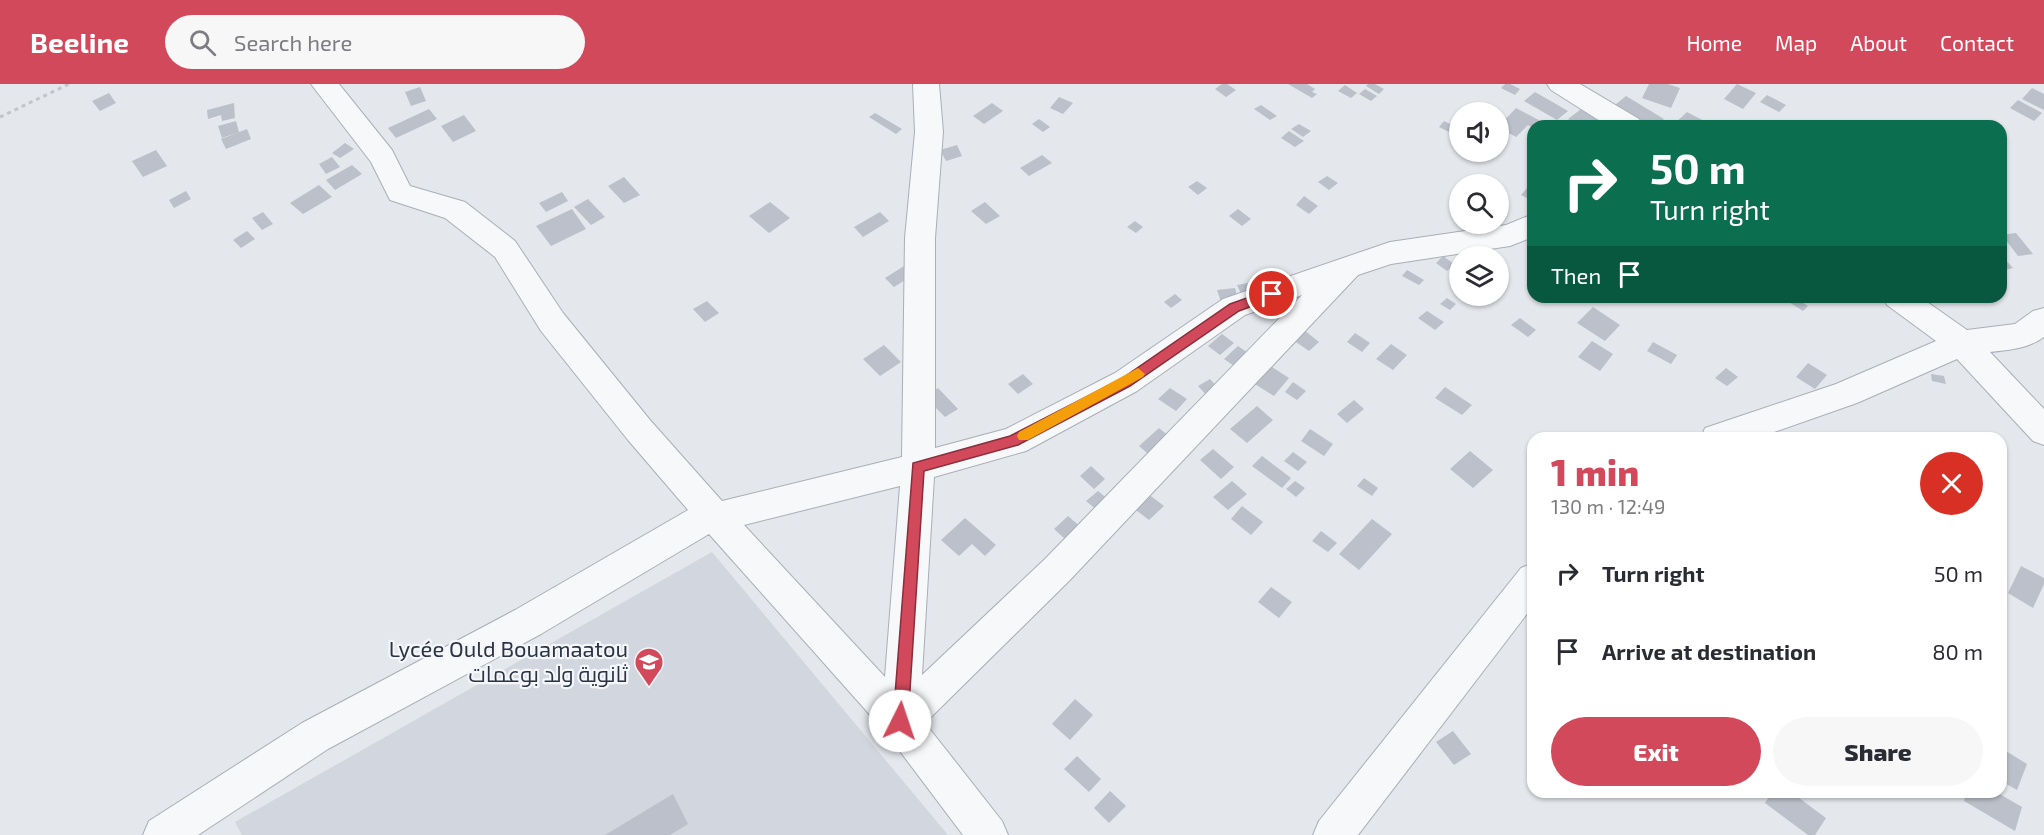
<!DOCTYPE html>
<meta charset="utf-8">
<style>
body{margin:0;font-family:"Exo 2",Cairo,sans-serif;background:#f7f7f7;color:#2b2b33;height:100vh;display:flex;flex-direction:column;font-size:22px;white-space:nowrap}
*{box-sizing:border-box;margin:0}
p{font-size:20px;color:#7c7c81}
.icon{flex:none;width:33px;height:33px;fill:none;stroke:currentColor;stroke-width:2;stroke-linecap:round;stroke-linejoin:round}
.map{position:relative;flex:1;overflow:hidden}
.side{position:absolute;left:1527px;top:348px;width:480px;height:366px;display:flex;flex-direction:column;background:#fff;border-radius:18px;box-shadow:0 2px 4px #0004}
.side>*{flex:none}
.top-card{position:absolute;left:1527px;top:36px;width:480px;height:183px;border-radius:18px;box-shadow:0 2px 4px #0004;background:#0b6e4f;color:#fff;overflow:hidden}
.tools{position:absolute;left:1449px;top:18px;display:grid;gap:12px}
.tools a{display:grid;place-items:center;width:60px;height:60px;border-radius:50%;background:#fff;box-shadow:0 2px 4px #0004;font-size:30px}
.pin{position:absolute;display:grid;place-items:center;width:51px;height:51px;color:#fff;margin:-26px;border:3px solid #fff;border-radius:50%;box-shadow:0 2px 6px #0007}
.me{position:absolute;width:66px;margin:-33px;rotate:4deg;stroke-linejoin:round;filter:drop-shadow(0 0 4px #0008)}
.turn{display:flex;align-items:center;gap:21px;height:126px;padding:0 24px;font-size:27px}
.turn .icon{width:78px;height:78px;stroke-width:2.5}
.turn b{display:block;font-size:42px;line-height:51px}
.then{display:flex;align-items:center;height:57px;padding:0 24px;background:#0003;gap:12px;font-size:22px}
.round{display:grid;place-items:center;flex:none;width:63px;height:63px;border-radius:32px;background:#f7f7f7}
.summary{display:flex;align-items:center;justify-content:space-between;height:102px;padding:0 24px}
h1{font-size:36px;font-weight:800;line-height:45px;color:#d1495b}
.button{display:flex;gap:12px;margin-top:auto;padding:12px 24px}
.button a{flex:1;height:69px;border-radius:36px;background:#d1495b;color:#fff;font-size:24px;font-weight:800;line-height:69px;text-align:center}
.button a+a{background:#f7f7f7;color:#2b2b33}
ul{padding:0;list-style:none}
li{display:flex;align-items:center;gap:18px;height:78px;padding:0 24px}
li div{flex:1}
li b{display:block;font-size:22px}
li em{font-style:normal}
header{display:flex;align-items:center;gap:36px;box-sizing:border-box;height:84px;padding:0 30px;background:#d1495b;color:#fff}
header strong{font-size:28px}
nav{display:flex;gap:33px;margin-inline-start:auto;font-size:21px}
.search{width:420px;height:54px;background:#f7f7f7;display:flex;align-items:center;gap:15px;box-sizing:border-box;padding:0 21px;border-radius:33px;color:#7c7c81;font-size:22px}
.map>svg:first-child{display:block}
</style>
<header>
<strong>Beeline</strong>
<div class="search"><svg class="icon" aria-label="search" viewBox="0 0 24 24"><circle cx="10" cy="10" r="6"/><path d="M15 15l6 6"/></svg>Search here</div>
<nav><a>Home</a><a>Map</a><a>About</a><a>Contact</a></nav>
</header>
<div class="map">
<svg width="2044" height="751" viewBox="0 0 2044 751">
<rect width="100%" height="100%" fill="#e4e7ec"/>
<path fill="#d2d6de" d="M712 468 948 751H242L235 738Z"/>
<path fill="#bbc0ca" d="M1222 0H1227L1236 6 1226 13 1215 5Z
M1288 0H1307L1315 5 1312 8 1317 10 1312 14Z
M1368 0H1375L1384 5 1379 10 1366 2Z
M1505 0H1510L1520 5 1515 11 1501 4Z
M1649 0H1668L1680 4 1671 24 1642 14Z
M1737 0 1756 9 1743 25 1724 15Z
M1345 1 1357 9 1351 14 1338 7Z
M420 3 426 17 411 22 405 8Z
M2032 4 2044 10V26L2022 15Z
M1365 5 1377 12 1371 17 1359 10Z
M1535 8 1568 27 1557 36 1524 17Z
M109 9 116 19 100 27 92 17Z
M1767 11 1786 21 1779 28 1760 18Z
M1626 12 1664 35 1655 42H1650L1615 21Z
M1059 13 1073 19 1063 30 1050 24Z
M2018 16 2042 29 2034 37 2010 24Z
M234 19 235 34 222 37 221 31 208 35 207 26Z
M992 19 1003 27 984 40 973 32Z
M1261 21 1277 32 1270 36 1254 25Z
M1516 24 1550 42 1533 44 1528 41 1516 53 1498 43Z
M429 25 437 35 396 54 388 44Z
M1581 25 1603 38 1597 42H1580L1568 35Z
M1687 28 1706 38 1702 42H1672Z
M875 29 902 45 896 50 869 33Z
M464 31 476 47 453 58 441 42Z
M1039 35 1050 43 1043 48 1032 40Z
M236 37 239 48 222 54 218 42Z
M1444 37 1460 45 1455 51 1439 43Z
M1299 40 1311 47 1303 53 1291 45Z
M247 45 251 55 226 65 221 55Z
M1289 47 1304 57 1295 63 1281 54Z
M345 59 354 65 340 74 332 69Z
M957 61 962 72 946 77 940 66Z
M156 66 167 82 143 93 132 77Z
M1042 71 1052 79 1029 92 1020 84Z
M332 73 340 83 326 90 319 80Z
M352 81 362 90 335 106 326 96Z
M1327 92 1338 99 1329 106 1318 98Z
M624 93 640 111 624 119 608 102Z
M1197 97 1207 104 1198 111 1188 103Z
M1533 97V117L1521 111Z
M319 101 332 113 303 130 290 119Z
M186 107 191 115 174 124 169 116Z
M562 108 568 117 546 128 539 119Z
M1304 112 1318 122 1309 130 1296 121Z
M588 115 605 133 591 141 574 123Z
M770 118 790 134 769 149 749 132Z
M985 118 1000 132 986 140 971 127Z
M572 125 586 145 551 162 536 142Z
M1238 125 1251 135 1242 142 1229 132Z
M263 128 273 140 262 146 252 134Z
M880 128 889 137 863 153 854 143Z
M1135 137 1143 143 1136 149 1127 143Z
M247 147 255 155 241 164 233 156Z
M2016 149 2033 170 2018 172 2002 151Z
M2001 171 2013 184 2001 187Z
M1443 172 1454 180 1447 187 1436 179Z
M904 182 913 191 894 203 885 194Z
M1407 186 1424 196 1419 201 1402 192Z
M1253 198 1257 207 1241 210 1237 201Z
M1235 204 1238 215 1221 218 1217 206Z
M1175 210 1182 216 1171 224 1164 218Z
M1794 213 1808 222 1803 227 1789 218Z
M1447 214 1456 220 1450 226 1440 220Z
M707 217 719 229 705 238 693 225Z
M1593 223 1620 241 1605 257 1577 239Z
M1427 227 1444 238 1435 246 1418 234Z
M1520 234 1536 246 1528 253 1511 241Z
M1304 246 1319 258 1309 267 1293 256Z
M1355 249 1370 259 1362 268 1347 258Z
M1222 250 1234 259 1220 271 1208 262Z
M1592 257 1613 270 1600 287 1578 273Z
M1653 258 1677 271 1671 280 1647 267Z
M1391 260 1407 271 1393 286 1376 275Z
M884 261 901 278 880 292 863 275Z
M1238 262 1251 271 1237 284 1224 275Z
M1808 279 1827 291 1815 305 1796 293Z
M1269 281 1289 294 1274 312 1253 299Z
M1726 284 1738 293 1727 302 1715 294Z
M1023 290 1033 300 1018 310 1008 300Z
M1931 290 1944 292 1946 300 1932 297Z
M1210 295 1221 307 1209 314 1198 302Z
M1293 298 1306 307 1297 316 1285 308Z
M1445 303 1472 321 1462 331 1435 314Z
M938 304 958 325 945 333 925 313Z
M1170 304 1187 315 1176 327 1158 315Z
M1354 316 1364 325 1347 339 1337 330Z
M1257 322 1273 336 1247 359 1230 345Z
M1159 344 1174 356 1154 375 1139 362Z
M1310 345 1333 360 1324 372 1301 357Z
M1213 365 1234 383 1221 395 1200 376Z
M1470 367 1493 386 1473 404 1450 385Z
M1293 368 1307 378 1298 387 1284 377Z
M1262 372 1291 394 1282 404 1252 382Z
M1091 382 1105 395 1094 405 1080 392Z
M1364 394 1378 404 1372 412 1357 402Z
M1232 397 1247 410 1228 426 1213 413Z
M1295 397 1305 404 1296 413 1286 405Z
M1143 406 1164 422 1149 436 1128 420Z
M1098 407 1116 422 1104 432 1086 417Z
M1242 422 1263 438 1251 451 1231 435Z
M1068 432 1090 451 1075 464 1054 445Z
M965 434 996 461 985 472 972 460 959 472 941 456Z
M1372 435 1392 450 1359 486 1339 470Z
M1321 447 1337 459 1328 468 1312 457Z
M2021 482 2044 494V500L2033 524 2008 509Z
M1271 503 1292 518 1279 534 1258 518Z
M1075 615 1093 631 1070 656 1052 640Z
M1453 647 1471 670 1454 681 1436 658Z
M2001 664 2027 680 2017 706 2001 697Z
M1077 672 1101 695 1089 708 1064 685Z
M1110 707 1126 722 1109 739 1094 724Z
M1772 708H1791L1826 734 1815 751H1808L1765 719Z
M1967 708H1996L2022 723 2015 747 1964 717Z
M673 710 688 740 670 751H605Z"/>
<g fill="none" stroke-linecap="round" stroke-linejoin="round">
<g stroke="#a9aeb7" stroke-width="2">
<path id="minor" d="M311 0H339L392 66 410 102 465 118 515 157 563 229 650 336 722 417 902 373 905 154 915 48 913 0H939L943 48 935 154V364L1006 345 1115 289 1223 215 1390 158 1506 141 1533 130V153L1510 162 1391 180 1358 191 1069 497 925 639 1002 737 1008 751H963L887 650 709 450 541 550 328 665 198 751H143L149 737 302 639 515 526 688 426 628 356 541 247 495 173 445 134 390 116 371 78ZM1302 211 1045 475 922 591 934 393 1026 367 1137 307 1245 231ZM900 402 885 593 744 441Z
M1547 0H1580L1639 35 1643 42H1608L1551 6Z
M1883 213H1920L1967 246 2015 240 2033 227 2044 224V253C2027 265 2010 266 1990 268L2044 325V361L2033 357 1957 275 1857 319 1757 354H1701L1705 344 1836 300 1936 257 1887 221Z
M1533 479V522L1358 751H1313L1319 737 1521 484Z"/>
</g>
<path stroke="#c2c5cb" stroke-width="3" stroke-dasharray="4 4" stroke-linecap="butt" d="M0 33 69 0"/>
<use href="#minor" fill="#f7f8fa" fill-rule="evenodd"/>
</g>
<path fill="#d1495b" stroke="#882f3b" stroke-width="1.5" d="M1272 205 1279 210 1277 213 1239 227 1130 302 1018 361 924 387 908 637 906 642 900 644 895 642 893 637 913 379 1010 352 1121 295 1230 220Z"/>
<path fill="#f59e0b" d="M1138 284 1145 290 1143 293 1028 356H1019L1017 352 1019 348Z"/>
<defs>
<g id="school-pin" transform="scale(1.5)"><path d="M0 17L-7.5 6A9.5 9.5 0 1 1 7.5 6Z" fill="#d1495b" stroke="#f4f6f9"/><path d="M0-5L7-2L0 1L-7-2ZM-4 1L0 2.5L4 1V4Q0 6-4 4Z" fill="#fff"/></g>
</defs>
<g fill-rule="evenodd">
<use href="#school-pin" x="649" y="578"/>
</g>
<g text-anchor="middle" stroke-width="4.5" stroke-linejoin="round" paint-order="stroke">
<g font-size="22" fill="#2b3445" stroke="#f4f6f9" text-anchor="end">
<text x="628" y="573">Lycée Ould Bouamaatou<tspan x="628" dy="25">ثانوية ولد بوعمات</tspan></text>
</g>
</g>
</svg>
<div class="tools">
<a><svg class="icon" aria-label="sound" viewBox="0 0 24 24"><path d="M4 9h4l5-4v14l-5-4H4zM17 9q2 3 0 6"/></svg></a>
<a><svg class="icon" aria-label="search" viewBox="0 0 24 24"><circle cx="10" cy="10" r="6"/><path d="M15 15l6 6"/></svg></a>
<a><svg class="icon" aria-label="layers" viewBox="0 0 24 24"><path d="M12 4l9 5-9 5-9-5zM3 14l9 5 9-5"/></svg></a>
</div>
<div class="pin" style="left:1272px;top:210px;background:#d93025"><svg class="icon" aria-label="arrive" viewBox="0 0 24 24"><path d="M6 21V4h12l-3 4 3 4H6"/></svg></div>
<svg class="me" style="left:900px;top:637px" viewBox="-20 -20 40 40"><circle r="19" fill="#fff"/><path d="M0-13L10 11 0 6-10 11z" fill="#d1495b"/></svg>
<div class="top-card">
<div class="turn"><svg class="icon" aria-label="right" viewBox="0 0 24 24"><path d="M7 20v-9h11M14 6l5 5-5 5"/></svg><div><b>50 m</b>Turn right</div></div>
<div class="then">Then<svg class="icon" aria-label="arrive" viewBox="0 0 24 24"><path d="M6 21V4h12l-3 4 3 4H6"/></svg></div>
</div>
<section class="side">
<div class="summary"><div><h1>1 min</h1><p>130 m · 12:49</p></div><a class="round" style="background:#d93025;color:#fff"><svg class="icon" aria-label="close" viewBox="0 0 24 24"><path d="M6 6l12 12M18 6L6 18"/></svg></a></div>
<ul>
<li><svg class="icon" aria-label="right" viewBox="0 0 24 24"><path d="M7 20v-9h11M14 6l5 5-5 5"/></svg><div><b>Turn right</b></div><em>50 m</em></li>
<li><svg class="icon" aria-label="arrive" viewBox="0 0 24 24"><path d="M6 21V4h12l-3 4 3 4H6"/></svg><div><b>Arrive at destination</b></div><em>80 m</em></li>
</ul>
<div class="button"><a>Exit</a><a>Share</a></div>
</section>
</div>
